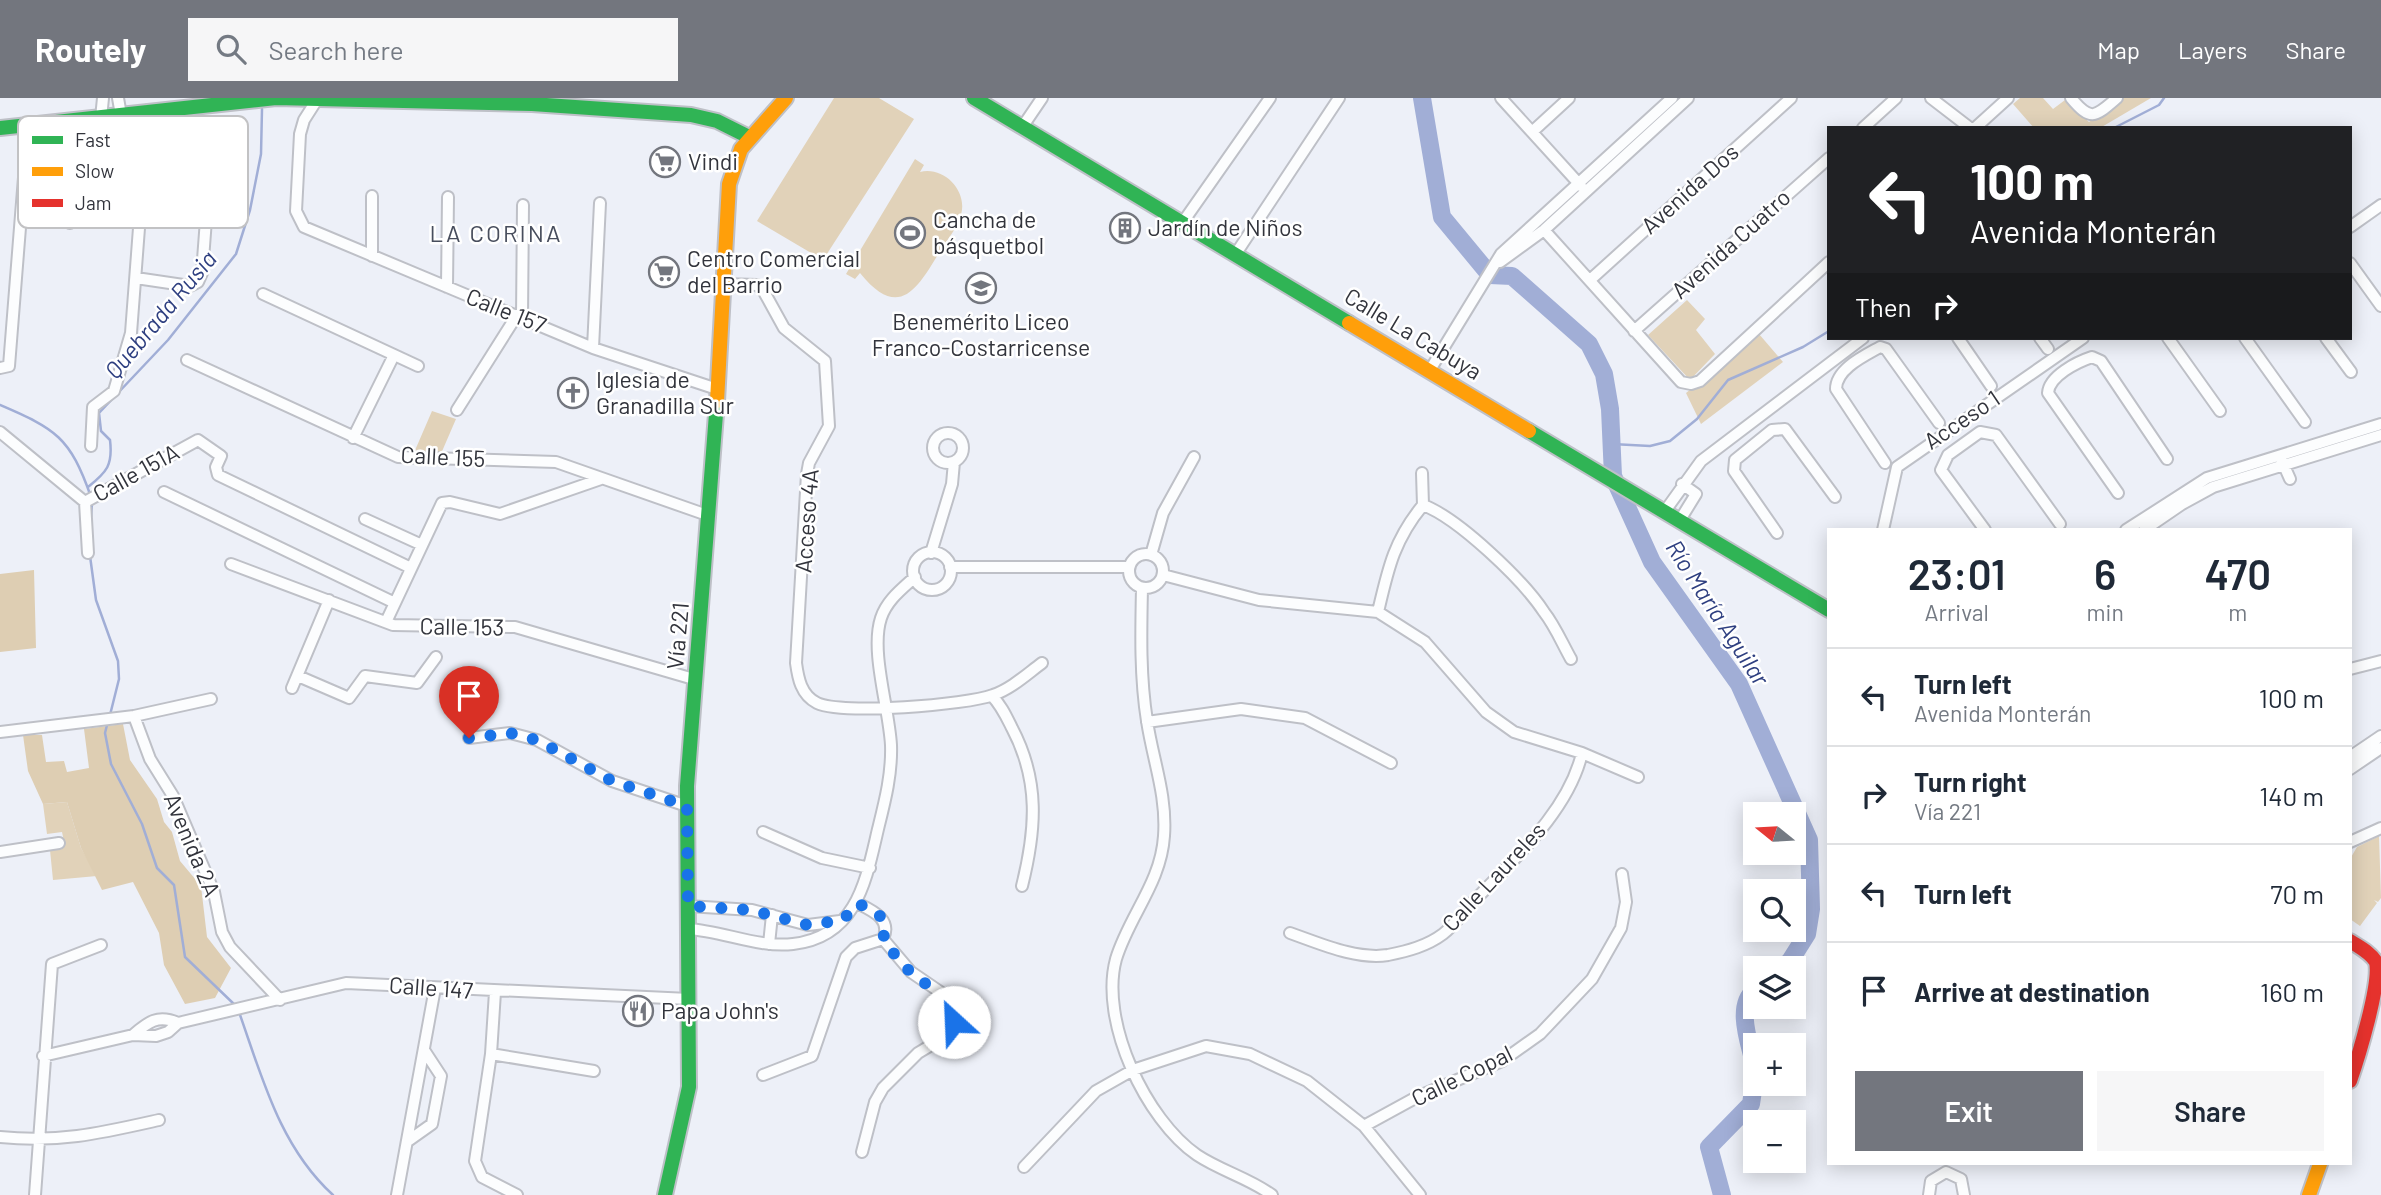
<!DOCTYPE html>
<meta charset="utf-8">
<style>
body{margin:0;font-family:Barlow,sans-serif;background:#f6f6f7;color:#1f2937;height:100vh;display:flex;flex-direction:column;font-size:26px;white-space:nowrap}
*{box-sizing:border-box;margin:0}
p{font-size:23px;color:#747a83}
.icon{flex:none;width:38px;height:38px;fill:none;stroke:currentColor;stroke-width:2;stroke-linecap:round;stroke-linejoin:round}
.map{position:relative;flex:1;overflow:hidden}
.panel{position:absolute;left:1827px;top:430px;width:525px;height:637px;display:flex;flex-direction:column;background:#fff;border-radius:0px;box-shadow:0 4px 18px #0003}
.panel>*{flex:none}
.banner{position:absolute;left:1827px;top:28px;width:525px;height:214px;border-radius:0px;box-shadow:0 4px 18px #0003;background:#202124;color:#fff;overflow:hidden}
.needle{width:46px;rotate:288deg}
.fabs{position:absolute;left:1743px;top:704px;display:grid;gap:14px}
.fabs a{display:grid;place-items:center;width:63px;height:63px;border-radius:0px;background:#fff;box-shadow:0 4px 18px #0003;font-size:35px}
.pin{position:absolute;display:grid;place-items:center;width:60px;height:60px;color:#fff;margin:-72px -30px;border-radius:50% 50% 50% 0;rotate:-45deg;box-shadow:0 0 7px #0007}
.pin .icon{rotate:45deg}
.me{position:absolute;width:77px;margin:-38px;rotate:335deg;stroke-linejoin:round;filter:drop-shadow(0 0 5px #0008)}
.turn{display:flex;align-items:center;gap:24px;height:147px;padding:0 28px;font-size:32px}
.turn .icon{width:91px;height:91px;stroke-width:2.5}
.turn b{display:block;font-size:49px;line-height:60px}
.then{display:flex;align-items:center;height:66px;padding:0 28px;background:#0003;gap:14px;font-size:26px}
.eta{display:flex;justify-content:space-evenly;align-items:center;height:119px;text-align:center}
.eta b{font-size:42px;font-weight:600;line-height:49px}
.button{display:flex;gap:14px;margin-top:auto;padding:14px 28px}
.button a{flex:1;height:80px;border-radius:0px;background:#73767e;color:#fff;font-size:28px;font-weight:600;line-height:80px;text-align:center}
.button a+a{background:#f6f6f7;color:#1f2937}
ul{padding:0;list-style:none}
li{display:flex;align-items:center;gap:21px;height:98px;padding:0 28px;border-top:2px solid #e0e1e3}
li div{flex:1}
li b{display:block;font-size:26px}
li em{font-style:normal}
header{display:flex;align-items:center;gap:42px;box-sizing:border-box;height:98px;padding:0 35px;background:#73767e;color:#fff}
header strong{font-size:33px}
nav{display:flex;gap:38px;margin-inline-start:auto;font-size:24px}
.search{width:490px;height:63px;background:#f6f6f7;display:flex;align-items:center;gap:18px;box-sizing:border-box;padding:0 24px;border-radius:0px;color:#747a83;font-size:26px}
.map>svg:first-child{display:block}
</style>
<header>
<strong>Routely</strong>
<div class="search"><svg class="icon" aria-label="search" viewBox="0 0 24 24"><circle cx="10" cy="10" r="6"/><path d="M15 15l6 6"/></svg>Search here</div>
<nav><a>Map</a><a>Layers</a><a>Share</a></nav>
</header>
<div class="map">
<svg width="2381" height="1097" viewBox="0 0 2381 1097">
<rect width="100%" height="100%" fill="#edf0f8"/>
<path fill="#e1d2b9" d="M834 0H879L914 21 823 162 757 123Z
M2020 0H2043L2053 11 2065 2 2089 24 2120 0H2151L2100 30H2034L2013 6Z
M915 61 924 67 920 74C944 68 968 93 961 117 958 130 945 144 939 155 916 193 898 222 860 175L855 181 846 176Z
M1687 202 1705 221 1696 232 1715 256 1690 282 1648 237Z
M1759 236 1783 264 1701 326 1686 295Z
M432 313 456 321 440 358 413 357Z
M67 704 81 750 97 778 53 782 50 752 65 748 62 734 47 736 43 706Z
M2379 738 2381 800 2378 804 2374 802 2377 805 2360 828 2350 821V761L2357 749Z"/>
<path fill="#deceb3" d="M34 472 36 550 0 554V476Z
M123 626 130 662 157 701 164 724 172 734 180 763 201 788 207 839 231 870 215 900 185 906 164 867 159 835 133 784 102 792 81 750 67 704 43 706 28 673 23 637H42L46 664 64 663 67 674 89 670 84 631Z"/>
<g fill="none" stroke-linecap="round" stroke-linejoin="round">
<path stroke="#a1aed6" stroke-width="2.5" d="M2114 30 2159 7 2164 0
M0 307C56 331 70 339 91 399
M1612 346 1650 348 1670 343 1697 321 1728 282 1803 249 1829 233
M88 389C107 374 113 367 110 342L101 333 99 315 168 242 236 156 250 112 261 56 262 11
M91 419 92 405
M90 458 96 502 118 563 119 581 110 617
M108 623 105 635 111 666 142 726 157 770 174 787 185 859 236 908
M239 914C262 979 280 1049 333 1097"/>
<path stroke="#a1aed6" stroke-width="18" d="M1422 0 1442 119 1490 177 1512 178 1589 246 1604 276 1610 311 1613 378 1652 464 1739 586 1809 742 1811 811 1807 836 1790 863 1782 870
M1755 892C1734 909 1751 948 1755 970
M1722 1097 1709 1049 1751 1006 1755 979"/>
<g stroke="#bec0c7" stroke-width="14">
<path id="street" d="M118 0 121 17
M318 0 304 22 300 36 296 113 304 129 593 250 717 291
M1501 0 1581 88
M1931 0 1970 30
M2071 0C2091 24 2095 19 2117 0
M101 20 103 0
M1023 28 1042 0
M1863 30 1896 0
M1975 30 2008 0
M1532 34 1569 0
M372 98V158
M1183 124 1270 0
M70 125 75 23
M2350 129 2381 107
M1544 132 1681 284 1691 286 1700 283 1829 164
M1235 157 1339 0
M1500 164 1544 132 1688 0
M2350 165 2381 208
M136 180 190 188 198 184 202 175 213 28
M1590 182 1791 0
M723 186 757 187 763 192 784 230 825 263 829 328 809 365 807 376 796 565C798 580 801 597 817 605 842 617 966 607 993 597 1011 591 1027 576 1042 565
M447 189 448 99
M263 196 418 268
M522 219 523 107
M1634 233 1829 60
M1958 240 1991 288
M2040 240 2048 251
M2168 240 2220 313
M2245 240 2305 324
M2326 240 2351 274
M593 250 600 105
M187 262 398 359 556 364 710 418
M0 270 9 268 28 29
M1430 272 1501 156 1672 0
M457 312 517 217
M0 334 85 404 198 342 221 358 216 369 218 377 411 470
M933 350a15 15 0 1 1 30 0a15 15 0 1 1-30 0Z
M353 340 394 257
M91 348 93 309 114 293 131 235 148 12
M2282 363 2290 381
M1885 365 1836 291C1836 271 1864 258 1880 249L1886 251 1939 325
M164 394 395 505
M2118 395 2048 295C2049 278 2077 264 2092 259L2101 263 2167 361
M85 404 88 455
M1423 407C1458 420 1523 482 1544 514 1555 528 1562 545 1571 561
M1665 413 1701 363 1863 240
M365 421 422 447
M1680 422 1696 396 1682 386
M1883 432 1897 369 2083 240
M1985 432 1941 372 1948 357 1980 334 1996 337 2060 426
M2126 432 2207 380 2381 326
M2144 432 2182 406 2213 389 2381 337
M1777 435 1734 373 1735 362 1772 332 1785 331 1835 399
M913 473a19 19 0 1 1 38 0a19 19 0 1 1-38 0Z
M931 455 952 386 954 364
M1129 473a17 17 0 1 1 34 0a17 17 0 1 1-34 0Z
M1151 457 1163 415 1194 359
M231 466 393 527 515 529 697 582
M950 469H1129
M1163 477 1259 502 1378 514 1425 544 1486 614 1514 634 1582 655 1638 679
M1142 490C1141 535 1140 579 1147 623 1153 663 1167 697 1164 738 1161 785 1129 818 1116 861 1099 923 1146 1022 1197 1057 1221 1073 1249 1080 1272 1097
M1378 514C1388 471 1394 442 1423 407L1422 375
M386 524 442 405 450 404 500 416 601 381
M2350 571 2381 563
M298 578 349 600 365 578 417 585 436 559
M292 590 329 502
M992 598C1001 607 1006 618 1012 630 1040 683 1036 732 1022 788
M134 618 150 661 173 698 214 794 222 834 230 849 280 902
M1147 624 1241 611 1305 620 1391 665
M0 634 134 618 211 601
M469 640 510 635 537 642 612 683 687 708
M2350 659 2381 638
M2350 671 2381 650
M763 734 822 760 870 770
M2350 744 2381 730
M0 754 59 745
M688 808 752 812 808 827 840 823
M688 831C723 833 758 850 793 846 857 839 866 782 878 731 885 703 892 676 891 647 889 610 870 553 881 520 887 502 902 491 915 479
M1290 835C1319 845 1356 862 1388 857 1408 853 1427 848 1443 836 1455 827 1465 812 1476 801 1515 760 1569 712 1582 655
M769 846 772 817
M495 894 491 956 475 1063 482 1079 517 1097
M178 925 346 885 689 901
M133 937C148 924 158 916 178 925
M491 956 594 973
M43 958 133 937 156 938 168 934 178 925
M763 977 812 958 846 859 855 850 883 841C892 821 873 813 857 805
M1364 1028 1417 999 1502 963 1540 936 1592 881 1621 830 1626 804 1622 776
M0 1039C60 1045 101 1035 159 1022
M408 1043 432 1026 441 978 424 952
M862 1054 875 1004 883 990 918 955 948 937 954 924 955 911 949 900 911 874 883 841
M1024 1069 1096 993 1133 972 1206 948 1250 956 1307 983 1364 1028 1420 1097
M35 1097 52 866 101 847
M397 1097 435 890
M1929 1097 1931 1083 1946 1074 1961 1081 1964 1097"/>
</g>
<g stroke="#bec0c7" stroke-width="18">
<path id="fast" d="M974 0 1349 225
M0 30 276 0 532 6 691 17 717 23 749 39
M1529 333 1829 512
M665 1097 689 989 687 688 717 303"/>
</g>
<g stroke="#bec0c7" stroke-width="18">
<path id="slow" d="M1349 225 1529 333
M717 303 729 86 741 51 786 0
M2309 1097 2320 1066"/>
</g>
<g stroke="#bec0c7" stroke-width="18">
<path id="jam" d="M2350 843C2359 849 2370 854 2376 864 2381 885 2358 960 2350 983"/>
</g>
<use href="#street" stroke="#fcfdfe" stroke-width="10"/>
<use href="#fast" stroke="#30b455" stroke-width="14"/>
<use href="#slow" stroke="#ff9f0a" stroke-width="14"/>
<use href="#jam" stroke="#e5322d" stroke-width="14"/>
</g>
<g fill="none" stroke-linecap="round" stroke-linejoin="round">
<path stroke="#1a73e8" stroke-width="12" stroke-dasharray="0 21.6" d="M469 640 510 635 537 642 612 683 687 708 688 808 751 812 808 827 843 822 857 805 878 815 886 828 883 841C892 853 901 866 913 876 931 893 955 894 954 924"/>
</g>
<defs>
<g id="supermarket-ring" transform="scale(1.575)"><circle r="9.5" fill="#fff" stroke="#73767e" stroke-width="1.5"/><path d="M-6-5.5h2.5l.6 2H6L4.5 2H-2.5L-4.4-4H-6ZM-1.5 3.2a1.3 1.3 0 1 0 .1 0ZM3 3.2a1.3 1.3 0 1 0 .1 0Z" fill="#73767e"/></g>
<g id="building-ring" transform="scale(1.575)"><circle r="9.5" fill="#fff" stroke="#73767e" stroke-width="1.5"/><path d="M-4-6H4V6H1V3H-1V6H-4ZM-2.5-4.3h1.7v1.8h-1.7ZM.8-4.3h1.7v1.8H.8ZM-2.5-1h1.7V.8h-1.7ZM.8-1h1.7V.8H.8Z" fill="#73767e"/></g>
<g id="stadium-ring" transform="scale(1.575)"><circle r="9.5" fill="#fff" stroke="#73767e" stroke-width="1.5"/><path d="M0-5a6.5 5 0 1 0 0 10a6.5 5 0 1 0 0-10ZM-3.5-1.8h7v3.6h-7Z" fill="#73767e"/></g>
<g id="school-ring" transform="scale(1.575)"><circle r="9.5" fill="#fff" stroke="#73767e" stroke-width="1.5"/><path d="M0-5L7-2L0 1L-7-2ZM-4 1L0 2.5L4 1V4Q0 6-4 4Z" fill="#73767e"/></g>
<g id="church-ring" transform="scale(1.575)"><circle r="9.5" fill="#fff" stroke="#73767e" stroke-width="1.5"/><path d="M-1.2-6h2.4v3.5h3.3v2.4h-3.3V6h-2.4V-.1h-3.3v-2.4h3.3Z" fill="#73767e"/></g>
<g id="restaurant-ring" transform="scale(1.575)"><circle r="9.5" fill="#fff" stroke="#73767e" stroke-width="1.5"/><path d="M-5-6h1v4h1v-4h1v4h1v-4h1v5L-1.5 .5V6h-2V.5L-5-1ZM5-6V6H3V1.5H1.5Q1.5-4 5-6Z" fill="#73767e"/></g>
</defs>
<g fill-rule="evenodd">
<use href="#supermarket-ring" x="665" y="64"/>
<use href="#building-ring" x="1125" y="130"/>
<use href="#stadium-ring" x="910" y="135"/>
<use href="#supermarket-ring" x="664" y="174"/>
<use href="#school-ring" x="981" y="190"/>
<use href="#church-ring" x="573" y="295"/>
<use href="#restaurant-ring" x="638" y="913"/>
</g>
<g text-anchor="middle" stroke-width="5" stroke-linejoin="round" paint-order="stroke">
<g font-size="23" fill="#32343c" stroke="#fff" text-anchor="start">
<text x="688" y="72">Vindi</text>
<text x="933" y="130">Cancha de<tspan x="933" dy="26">básquetbol</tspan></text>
<text x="1148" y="138">Jardín de Niños</text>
<text x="687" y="169">Centro Comercial<tspan x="687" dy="26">del Barrio</tspan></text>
<text x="981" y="232" text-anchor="middle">Benemérito Liceo<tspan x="981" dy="26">Franco-Costarricense</tspan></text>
<text x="596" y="290">Iglesia de<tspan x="596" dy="26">Granadilla Sur</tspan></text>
<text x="661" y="921">Papa John's</text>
</g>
<g font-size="23" fill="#32343c" stroke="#fff">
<text transform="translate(1690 91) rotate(-42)" y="8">Avenida Dos</text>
<text transform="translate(1731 146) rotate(-42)" y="8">Avenida Cuatro</text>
<text transform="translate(506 213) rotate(22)" y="8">Calle 157</text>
<text transform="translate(1413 236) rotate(31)" y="8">Calle La Cabuya</text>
<text transform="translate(1962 322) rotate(-34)" y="8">Acceso 1</text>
<text transform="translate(443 359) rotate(3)" y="8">Calle 155</text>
<text transform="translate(136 375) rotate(-29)" y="8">Calle 151A</text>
<text transform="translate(807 423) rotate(-86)" y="8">Acceso 4A</text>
<text transform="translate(462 529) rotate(1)" y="8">Calle 153</text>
<text transform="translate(678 538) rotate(-85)" y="8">Vía 221</text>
<text transform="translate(192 747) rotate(67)" y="8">Avenida 2A</text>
<text transform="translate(1494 779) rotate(-47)" y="8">Calle Laureles</text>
<text transform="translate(431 890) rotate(4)" y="8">Calle 147</text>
<text transform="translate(1462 978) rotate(-26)" y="8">Calle Copal</text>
</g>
<g font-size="24" letter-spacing="2" fill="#484e5d" stroke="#fff">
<text x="496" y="144">LA CORINA</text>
</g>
<g font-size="24" font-style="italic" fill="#2e3f80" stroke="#fff">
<text transform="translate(161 217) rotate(-50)" y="8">Quebrada Rusia</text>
<text transform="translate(1717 515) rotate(57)" y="8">Río María Aguilar</text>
</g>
</g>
<rect x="18" y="18" width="230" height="112" rx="10" fill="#fff" stroke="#c2c2c4" stroke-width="2"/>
<rect x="32" y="38" width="31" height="8" fill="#30b455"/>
<rect x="32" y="69" width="31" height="9" fill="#ff9f0a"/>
<rect x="32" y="101" width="31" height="8" fill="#e5322d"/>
<g font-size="19" fill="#32343c">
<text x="75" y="49">Fast</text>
<text x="75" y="80">Slow</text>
<text x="75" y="112">Jam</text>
</g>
</svg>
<div class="fabs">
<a><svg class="needle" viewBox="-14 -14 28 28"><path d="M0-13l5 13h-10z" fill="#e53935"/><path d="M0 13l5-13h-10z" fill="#747a83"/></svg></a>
<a><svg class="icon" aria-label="search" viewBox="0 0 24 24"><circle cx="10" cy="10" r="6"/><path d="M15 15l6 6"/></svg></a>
<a><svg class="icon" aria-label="layers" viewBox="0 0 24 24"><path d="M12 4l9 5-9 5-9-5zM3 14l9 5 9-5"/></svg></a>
<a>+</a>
<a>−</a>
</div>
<div class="pin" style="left:469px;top:640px;background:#d93025"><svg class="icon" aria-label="arrive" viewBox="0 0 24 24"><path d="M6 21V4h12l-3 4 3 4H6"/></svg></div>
<svg class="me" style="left:954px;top:924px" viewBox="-20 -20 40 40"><circle r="19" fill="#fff"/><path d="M0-13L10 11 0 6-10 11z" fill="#1a73e8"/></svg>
<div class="banner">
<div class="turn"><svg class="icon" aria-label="left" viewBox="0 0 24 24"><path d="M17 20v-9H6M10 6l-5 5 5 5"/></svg><div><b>100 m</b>Avenida Monterán</div></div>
<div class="then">Then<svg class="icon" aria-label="right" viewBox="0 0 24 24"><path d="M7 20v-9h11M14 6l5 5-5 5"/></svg></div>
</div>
<section class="panel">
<div class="eta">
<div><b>23:01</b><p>Arrival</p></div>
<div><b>6</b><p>min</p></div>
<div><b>470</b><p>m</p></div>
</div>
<ul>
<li><svg class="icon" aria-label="left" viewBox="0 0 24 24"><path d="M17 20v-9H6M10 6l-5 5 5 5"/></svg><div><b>Turn left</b><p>Avenida Monterán</p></div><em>100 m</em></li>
<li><svg class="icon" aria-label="right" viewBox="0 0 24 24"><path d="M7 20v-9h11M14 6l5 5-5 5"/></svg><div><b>Turn right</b><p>Vía 221</p></div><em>140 m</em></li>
<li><svg class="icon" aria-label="left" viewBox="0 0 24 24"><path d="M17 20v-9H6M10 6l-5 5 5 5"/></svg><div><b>Turn left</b></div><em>70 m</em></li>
<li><svg class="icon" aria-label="arrive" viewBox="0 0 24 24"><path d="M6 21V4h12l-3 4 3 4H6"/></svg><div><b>Arrive at destination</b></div><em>160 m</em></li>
</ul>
<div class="button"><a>Exit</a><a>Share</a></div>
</section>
</div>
